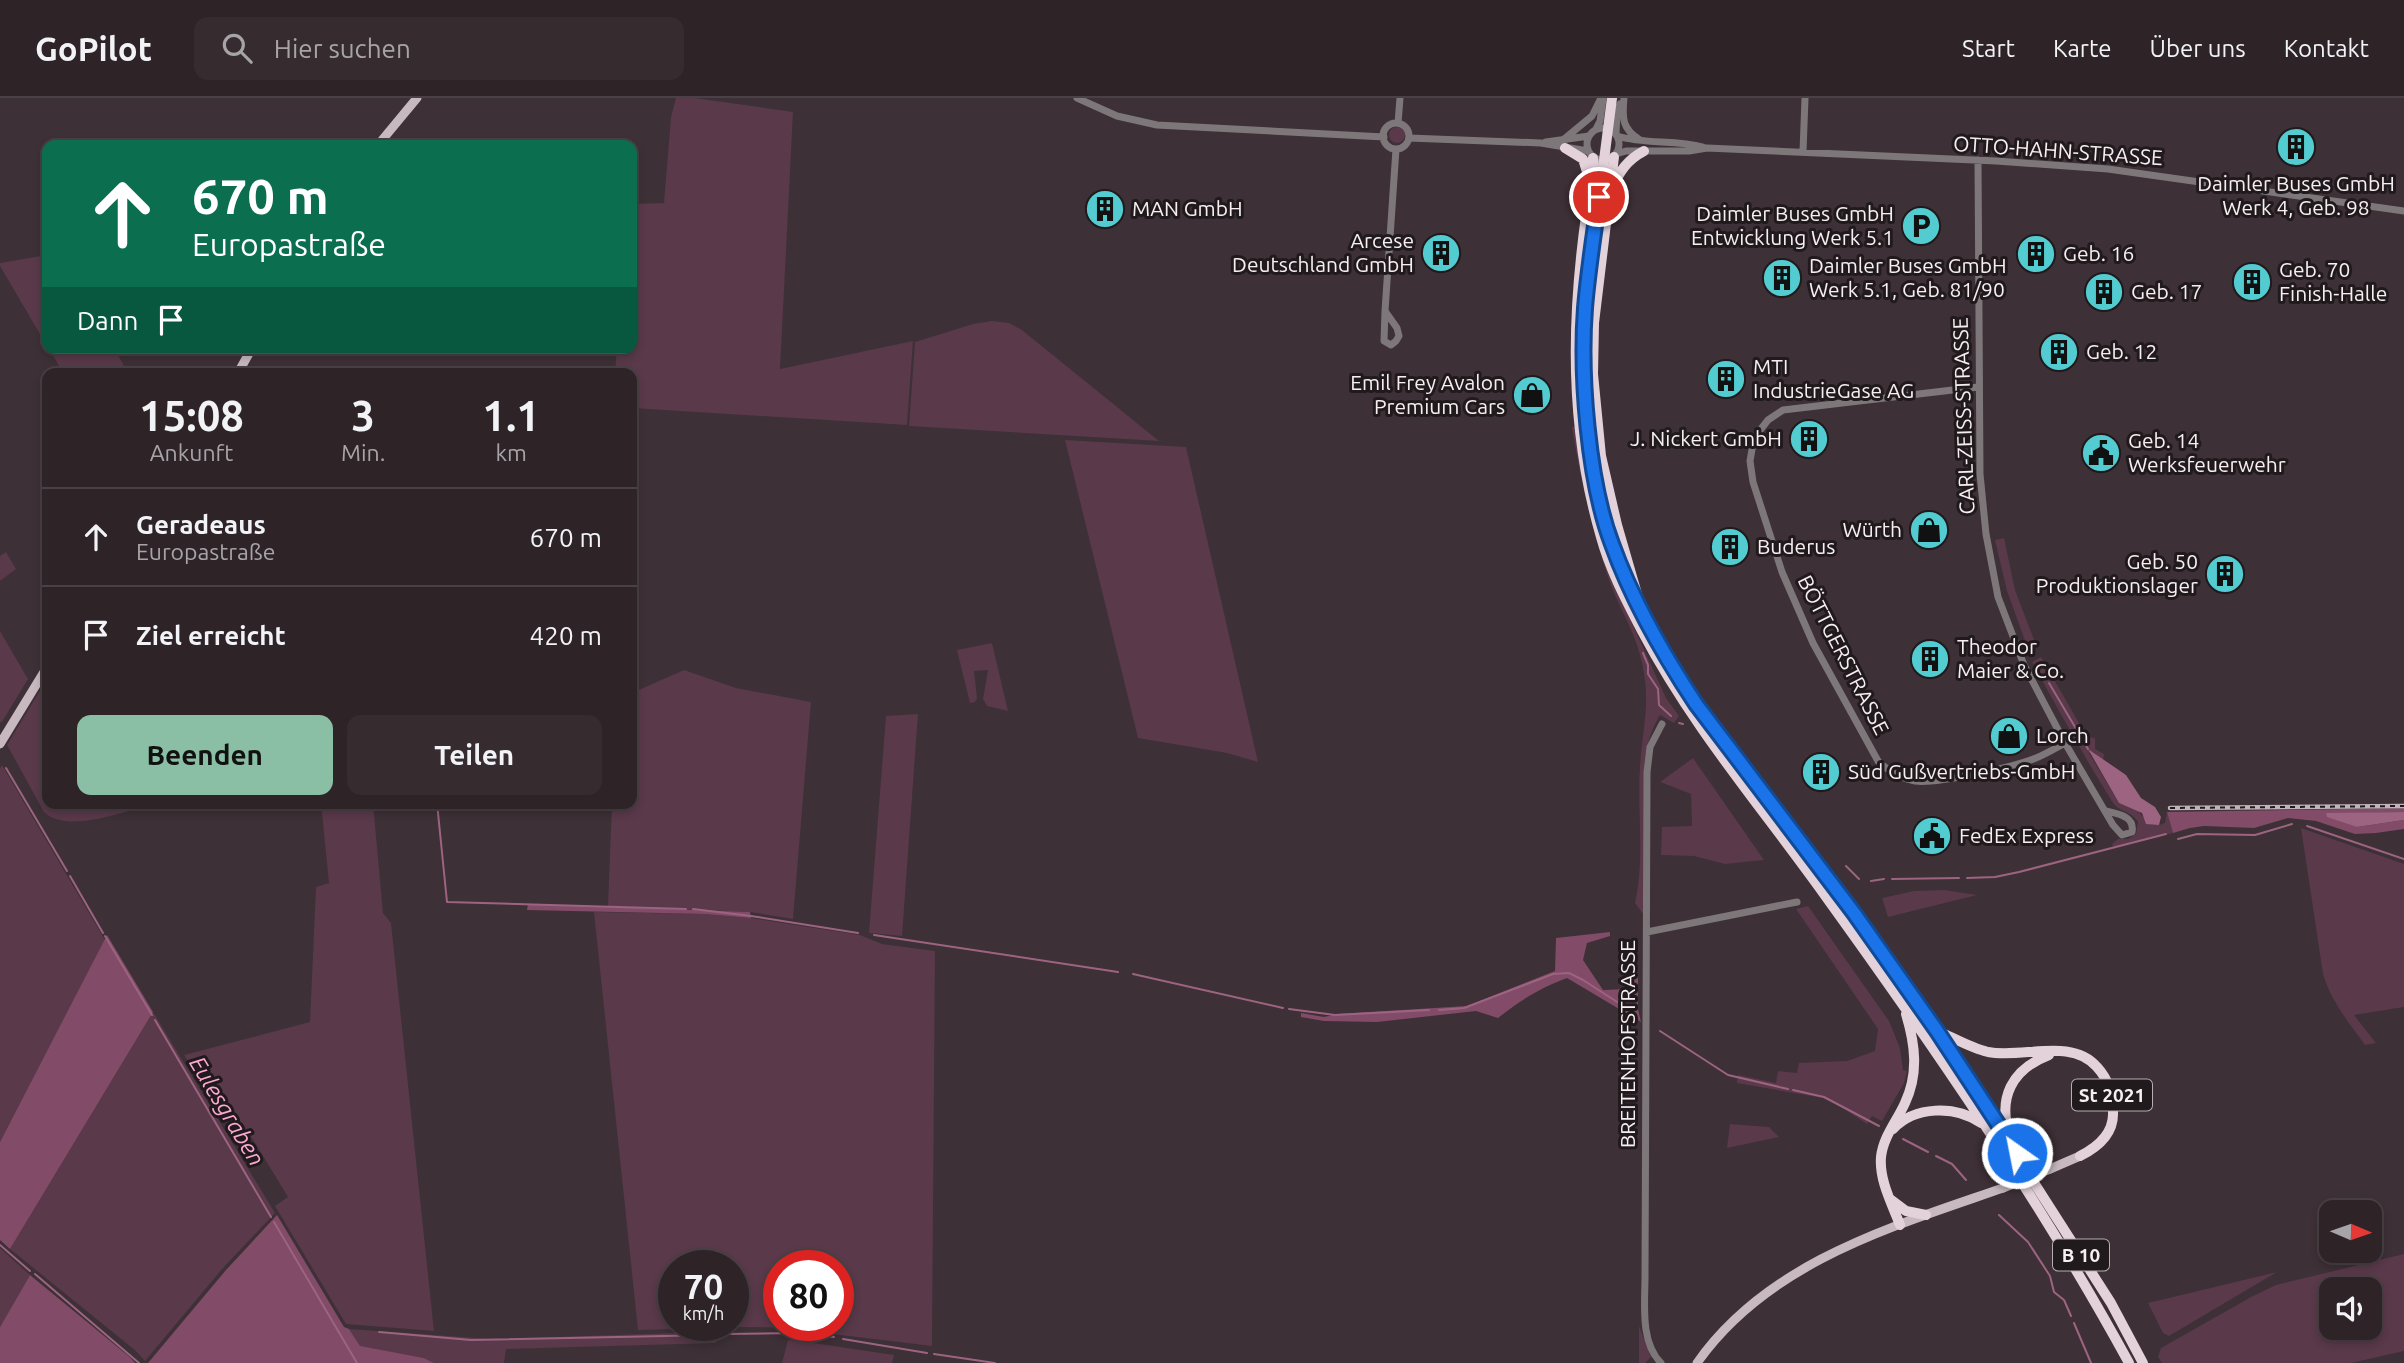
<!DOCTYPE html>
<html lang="de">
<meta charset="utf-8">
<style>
body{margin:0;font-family:Ubuntu,sans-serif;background:#362c30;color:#f1f3f6;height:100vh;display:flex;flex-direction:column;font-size:26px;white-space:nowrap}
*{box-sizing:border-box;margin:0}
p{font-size:23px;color:#a7a4a8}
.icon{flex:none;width:38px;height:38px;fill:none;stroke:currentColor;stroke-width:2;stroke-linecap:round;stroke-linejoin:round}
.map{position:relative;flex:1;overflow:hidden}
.side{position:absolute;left:42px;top:270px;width:595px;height:441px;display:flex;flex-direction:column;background:#2e2428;border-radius:14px;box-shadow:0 4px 10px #0003,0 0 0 2px #494145}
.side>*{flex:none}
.hud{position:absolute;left:42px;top:42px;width:595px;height:214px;border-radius:14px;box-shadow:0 4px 10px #0003,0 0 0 2px #494145;background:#0b6e4f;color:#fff;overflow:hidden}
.needle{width:46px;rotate:92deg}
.fabs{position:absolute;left:2319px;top:1102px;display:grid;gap:14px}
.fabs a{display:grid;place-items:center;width:63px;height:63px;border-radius:14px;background:#2e2428;box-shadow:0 4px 10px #0003,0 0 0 2px #494145;font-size:35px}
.speed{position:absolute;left:658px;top:1152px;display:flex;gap:14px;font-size:35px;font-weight:700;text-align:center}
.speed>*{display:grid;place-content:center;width:91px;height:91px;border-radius:50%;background:#2e2428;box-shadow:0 4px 10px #0003,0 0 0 2px #494145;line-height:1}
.speed small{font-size:18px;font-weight:400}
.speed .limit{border:10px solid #d22;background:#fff;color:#111}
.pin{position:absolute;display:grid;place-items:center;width:60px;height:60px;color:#fff;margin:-30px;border:4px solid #fff;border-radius:50%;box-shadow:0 2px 7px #0007}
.me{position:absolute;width:77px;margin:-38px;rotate:327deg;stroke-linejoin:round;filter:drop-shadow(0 0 5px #0008)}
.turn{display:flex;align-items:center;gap:24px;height:147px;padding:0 35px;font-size:32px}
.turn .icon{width:91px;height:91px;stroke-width:2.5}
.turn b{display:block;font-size:49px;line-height:60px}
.then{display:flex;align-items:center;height:66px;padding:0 35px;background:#0003;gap:14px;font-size:26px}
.eta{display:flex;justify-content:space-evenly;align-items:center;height:119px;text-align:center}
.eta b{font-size:42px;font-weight:600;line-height:49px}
.cta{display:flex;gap:14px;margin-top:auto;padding:14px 35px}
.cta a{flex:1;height:80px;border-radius:14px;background:#8abfa5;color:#111;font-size:28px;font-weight:600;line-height:80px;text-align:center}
.cta a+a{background:#362c30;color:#f1f3f6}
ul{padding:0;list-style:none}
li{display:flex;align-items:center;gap:21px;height:98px;padding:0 35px;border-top:2px solid #494145}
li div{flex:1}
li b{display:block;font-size:26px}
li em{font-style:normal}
header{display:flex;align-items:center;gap:42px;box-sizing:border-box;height:98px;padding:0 35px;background:#2e2428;border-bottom:2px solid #494145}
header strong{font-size:33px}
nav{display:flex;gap:38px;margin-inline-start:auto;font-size:24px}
.search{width:490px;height:63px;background:#362c30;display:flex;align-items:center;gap:18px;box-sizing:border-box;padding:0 24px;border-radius:14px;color:#a7a4a8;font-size:26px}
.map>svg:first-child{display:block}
</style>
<header>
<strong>GoPilot</strong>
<div class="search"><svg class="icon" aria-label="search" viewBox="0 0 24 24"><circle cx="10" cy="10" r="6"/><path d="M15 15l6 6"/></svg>Hier suchen</div>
<nav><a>Start</a><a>Karte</a><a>Über uns</a><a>Kontakt</a></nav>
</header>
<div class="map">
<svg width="2404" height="1265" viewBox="0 0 2404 1265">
<rect width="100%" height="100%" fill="#3d3036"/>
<path fill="#59394a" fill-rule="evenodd" d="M676 0H695L793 14 780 271 913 243 907 327 632 310V275H615L617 250H632V106L664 105 671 19Z
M1389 37a8 8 0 1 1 16 0a8 8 0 1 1-16 0Z
M47 157V248L0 168V165Z
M992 223 1009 225 1022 232 1159 343 909 328 915 244 973 226Z
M49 250H114L128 275H63Z
M1572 329H1575L1626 512 1666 600 1679 618 1674 625 1660 617C1650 634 1646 649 1644 669L1643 816 1635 805C1645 761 1637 713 1640 668 1643 624 1652 602 1640 557 1633 530 1617 506 1608 479 1592 430 1580 380 1572 329Z
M1065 342 1186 349 1258 664 1227 655 1138 640Z
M2004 440 2015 492 2036 547 2028 551 2007 493 1995 442Z
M6 454 16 471 0 483V458Z
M0 533 28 581 2 624H0Z
M992 545 1008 613 987 608 983 601 988 572 974 573 977 600 975 604 970 605 957 552Z
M2041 559 2087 639 2095 640V651L2104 656 2103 662 2093 654 2089 655 2119 705 2137 711 2143 719 2159 727 2165 725 2167 713 2173 735 2114 750 2112 746 2118 741H2128L2136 736 2138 724C2132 713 2119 714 2113 705 2084 659 2058 611 2032 564Z
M684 572 736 590 811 604 793 821 750 814 608 808 612 705H632V595Z
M47 581V705H156C128 712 67 737 44 714L7 647Z
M918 616 902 838 869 835 886 618Z
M1693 660 1764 762 1725 766 1694 758 1661 757 1662 729 1692 728 1691 696 1660 684Z
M2 667 105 842 0 1044V670Z
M321 705 357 707 373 705 383 815 391 825 434 1233 346 1226 275 1108 288 1099 252 1040 240 1047 184 957 310 924 316 789 329 785Z
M2301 730 2404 766V909L2354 917 2376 945 2365 947C2349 925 2331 903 2323 876Z
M1944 792 1977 797 1888 819 1882 800 1914 793Z
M1808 808 1889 923 1900 950 1903 972 1907 973 1904 985 1882 1023 1872 1018 1867 1026 1838 1007 1823 1000 1737 985 1738 977 1776 985 1778 973 1797 975 1799 965 1847 963 1875 953 1878 931 1796 811Z
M594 814 705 816 751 820 860 837 882 846 935 853 932 1248 832 1236V1230L725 1229V1238L713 1230 638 1232ZM674 1167H733V1227H674ZM779 1167H838V1227H779Z
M153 914 275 1115 223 1170 145 1263 136 1253 10 1151Z
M1730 1026 1769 1029 1779 1039 1727 1050Z
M0 1150 30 1177 0 1229Z
M2404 1156V1253L2351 1265H2162L2158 1259 2161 1250 2251 1199 2276 1187ZM2331 1192H2370V1230H2331Z
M2277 1174 2169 1238 2163 1235 2148 1205Z
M1639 1228 1651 1259 1645 1265H1639Z
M349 1231 491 1241 708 1234 717 1238 716 1245 506 1251 504 1265H434L424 1260 360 1249Z
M788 1242 800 1243 894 1257 892 1265H782Z"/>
<path fill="#824b68" d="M2404 710V714L2326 716 2357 729 2404 722V731L2376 735 2355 736 2316 723 2288 720 2254 730 2204 728 2190 730 2173 735 2167 714Z
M528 806 750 814 751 820 705 816 527 812Z
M1610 834V838L1587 845 1583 862 1603 892 1629 891 1638 871V911L1641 924 1567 880C1538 891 1523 901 1498 920L1476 913 1377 924 1324 923 1301 919V915L1324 919 1337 916 1467 908 1555 873 1556 840Z
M107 837 153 914 10 1151 0 1142V1044Z
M277 1117 344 1229 349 1231 360 1248 424 1260 434 1265H148L226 1172Z
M30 1177 131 1260 135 1265H0V1229Z"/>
<path fill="#9c6481" d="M2088 651 2126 677 2141 700 2155 709 2161 719 2159 727 2146 726 2142 715 2119 705Z
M2404 714V722L2357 729 2327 719 2326 715Z"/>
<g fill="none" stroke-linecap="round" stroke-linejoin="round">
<path stroke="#9c6481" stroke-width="2" d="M1643 555 1648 567V576L1658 591 1659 607 1671 618
M2049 585 2088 651
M1679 625 1683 626
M6 670 67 773
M437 705 447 804 686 811
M2307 728 2404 761
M2178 741 2197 736 2255 737 2292 726
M1846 768 1859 781
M70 778 103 835
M1967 780 1995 779 2019 774 2166 736
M1892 781 1959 780
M1871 783 1884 781
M693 811 751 818 858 835
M874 837 1118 874
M105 838 152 917
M1133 876 1283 910
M1289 911 1335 917 1429 912
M1439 912 1464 910 1553 876 1569 875 1583 882 1636 916
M155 922 271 1119
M1660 933 1728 977 1788 991
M1793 992 1824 999 1879 1028
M1903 1041 1928 1054
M1936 1058 1952 1066 1966 1082
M1999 1117 2028 1144 2050 1178 2054 1194 2064 1202 2071 1218
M274 1124 357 1265
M0 1147 30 1173
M35 1176 139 1265
M2074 1225 2091 1265
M379 1234 471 1242 714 1237
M727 1236 799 1235 834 1239
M843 1241 927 1255
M934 1256 995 1265"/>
<path stroke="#7e777a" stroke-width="7" d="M1077 0 1117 18 1157 27 1384 39
M1624 0C1622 20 1622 31 1640 42
M1398 25 1400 0
M1383 38a13 13 0 1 1 26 0a13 13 0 1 1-26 0Z
M1587 46a16 16 0 1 1 32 0a16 16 0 1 1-32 0Z
M1596 31 1600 23 1603 1
M1616 35 1617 13 1620 6
M1617 38C1646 47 1675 41 1703 49
M1409 40 1541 45 1588 53
M1563 42 1592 18 1601 0
M1546 44 1589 38
M1803 54 1805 0
M1616 56 1626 53H1689L1707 50 1996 63 2108 71 2404 113
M1978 62 1980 376 1986 436 1998 499 2024 567 2065 645 2113 727 2122 737 2132 734C2135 718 2118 716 2106 713
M1385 213 1384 243 1391 247 1396 243 1399 238 1397 230 1385 213 1396 51
M1978 289 1783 312 1768 322 1754 340 1750 363 1753 384 1782 474 1813 545 1878 663C1888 673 1899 680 1915 683 1936 686 2015 669 2036 660 2046 656 2056 650 2065 645
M1647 834 1797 804
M1661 1265C1640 1244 1645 1206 1645 1179L1647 674 1650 649 1662 626"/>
<path stroke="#c7b9bf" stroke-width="9" d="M378 47 417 0
M238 275 252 250
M0 646 47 569
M2050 1071 2080 1058
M1697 1265C1768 1164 1891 1129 2003 1090"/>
<path stroke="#e4d2db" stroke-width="10" d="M1565 50 1583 61 1589 80
M1614 59 1594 225 1593 276 1601 358 1617 427 1641 510 1679 579 1696 606 1854 815 1937 933 2111 1205 2143 1265
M1593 60 1594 67C1572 193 1565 316 1601 439 1610 472 1626 502 1642 533 1693 630 1761 708 1824 796 1933 947 2040 1102 2129 1265
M1612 90C1620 73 1627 62 1644 53
M1587 194C1578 285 1592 377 1617 464
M1938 933C1954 940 1971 950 1988 954 2022 961 2071 939 2097 969 2109 982 2113 997 2113 1014 2114 1036 2098 1049 2080 1058
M1893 1031C1915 1008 1955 1007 1981 1025
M2010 1038C1997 1000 2012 971 2049 957
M1890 1101 1906 1113 1926 1117
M1900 1127C1892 1106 1879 1082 1881 1059 1883 1039 1897 1023 1905 1005 1919 975 1915 946 1906 916"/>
<g stroke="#bfb4b9" stroke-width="4.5">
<path id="rail" d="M2170 710 2404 708"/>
</g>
<use href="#rail" stroke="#201a1d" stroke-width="2" stroke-dasharray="5" stroke-linecap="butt"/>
<path stroke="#c7b9bf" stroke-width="9" d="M2003 1090 2050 1071"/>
<path stroke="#e4d2db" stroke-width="10" d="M1587 194 1612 0"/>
</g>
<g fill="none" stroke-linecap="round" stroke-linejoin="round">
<g stroke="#114b97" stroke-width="18">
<path id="route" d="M1599 99C1594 136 1588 173 1585 210 1580 277 1588 383 1612 446 1632 502 1663 556 1696 606L1854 815 1937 933 2017 1055"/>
</g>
<use href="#route" stroke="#1a73e8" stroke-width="12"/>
</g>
<defs>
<g id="building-disc" transform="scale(2.0125)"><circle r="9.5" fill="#52ccd0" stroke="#201a1d"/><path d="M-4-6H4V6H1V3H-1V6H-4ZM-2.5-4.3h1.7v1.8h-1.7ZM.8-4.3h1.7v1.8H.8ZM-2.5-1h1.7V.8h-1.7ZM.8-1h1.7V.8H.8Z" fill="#111"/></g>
<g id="parking-disc" transform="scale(2.0125)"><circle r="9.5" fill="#52ccd0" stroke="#201a1d"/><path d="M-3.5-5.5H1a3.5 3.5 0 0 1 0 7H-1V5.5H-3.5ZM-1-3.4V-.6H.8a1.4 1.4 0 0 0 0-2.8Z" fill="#111"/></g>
<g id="shop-disc" transform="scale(2.0125)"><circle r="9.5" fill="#52ccd0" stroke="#201a1d"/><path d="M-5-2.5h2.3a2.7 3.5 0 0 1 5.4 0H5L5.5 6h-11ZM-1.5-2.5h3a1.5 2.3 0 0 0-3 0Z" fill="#111"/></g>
<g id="civic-disc" transform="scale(2.0125)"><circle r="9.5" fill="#52ccd0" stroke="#201a1d"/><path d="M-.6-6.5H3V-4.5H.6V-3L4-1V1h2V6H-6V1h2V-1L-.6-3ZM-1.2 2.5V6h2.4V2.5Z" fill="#111"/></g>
</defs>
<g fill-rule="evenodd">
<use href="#building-disc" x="2296" y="49"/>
<use href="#building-disc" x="1105" y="111"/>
<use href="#parking-disc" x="1921" y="128"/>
<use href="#building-disc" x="1441" y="155"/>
<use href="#building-disc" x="2036" y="156"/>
<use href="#building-disc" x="1782" y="180"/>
<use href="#building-disc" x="2252" y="184"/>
<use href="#building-disc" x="2104" y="194"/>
<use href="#building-disc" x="2059" y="254"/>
<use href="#building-disc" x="1726" y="281"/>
<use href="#shop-disc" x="1532" y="297"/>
<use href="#building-disc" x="1809" y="341"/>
<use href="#civic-disc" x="2101" y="355"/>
<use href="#shop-disc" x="1929" y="432"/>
<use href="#building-disc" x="1730" y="449"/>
<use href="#building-disc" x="2225" y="476"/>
<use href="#building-disc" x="1930" y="561"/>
<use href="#shop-disc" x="2009" y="638"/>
<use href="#building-disc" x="1821" y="674"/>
<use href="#civic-disc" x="1932" y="738"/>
</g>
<g text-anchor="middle" stroke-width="6" stroke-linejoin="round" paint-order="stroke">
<g fill="#201a1d" stroke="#b6aeb2" stroke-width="2">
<rect x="2072" y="981.5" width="80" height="31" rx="5"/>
<rect x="2053" y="1141.5" width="56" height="31" rx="5"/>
</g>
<g font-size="19" font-weight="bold" fill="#f7eef2">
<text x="2112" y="1004">St 2021</text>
<text x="2081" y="1164">B 10</text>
</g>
<g font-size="21" fill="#f7eef2" stroke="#201a1d">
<text transform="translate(2058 53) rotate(4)" y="7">OTTO-HAHN-STRASSE</text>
<text transform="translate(1964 318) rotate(-92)" y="7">CARL-ZEISS-STRASSE</text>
<text transform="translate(1843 557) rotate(63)" y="7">BÖTTGERSTRASSE</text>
<text transform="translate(1628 946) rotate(-90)" y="7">BREITENHOFSTRASSE</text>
</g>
<g font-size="21" fill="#f7eef2" stroke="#201a1d" text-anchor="start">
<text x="2296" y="93" text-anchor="middle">Daimler Buses GmbH<tspan x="2296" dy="24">Werk 4, Geb. 98</tspan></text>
<text x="1132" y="118">MAN GmbH</text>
<text x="1894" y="123" text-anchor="end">Daimler Buses GmbH<tspan x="1894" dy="24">Entwicklung Werk 5.1</tspan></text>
<text x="1414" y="150" text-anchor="end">Arcese<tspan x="1414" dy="24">Deutschland GmbH</tspan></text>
<text x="2063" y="163">Geb. 16</text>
<text x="1809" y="175">Daimler Buses GmbH<tspan x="1809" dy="24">Werk 5.1, Geb. 81/90</tspan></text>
<text x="2279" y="179">Geb. 70<tspan x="2279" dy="24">Finish-Halle</tspan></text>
<text x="2131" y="201">Geb. 17</text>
<text x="2086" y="261">Geb. 12</text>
<text x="1753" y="276">MTI<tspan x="1753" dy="24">IndustrieGase AG</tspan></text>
<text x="1505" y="292" text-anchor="end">Emil Frey Avalon<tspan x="1505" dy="24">Premium Cars</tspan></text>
<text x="1782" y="348" text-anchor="end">J. Nickert GmbH</text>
<text x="2128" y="350">Geb. 14<tspan x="2128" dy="24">Werksfeuerwehr</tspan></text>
<text x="1902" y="439" text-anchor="end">Würth</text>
<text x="1757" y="456">Buderus</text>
<text x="2198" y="471" text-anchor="end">Geb. 50<tspan x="2198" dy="24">Produktionslager</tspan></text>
<text x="1957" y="556">Theodor<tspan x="1957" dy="24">Maier &amp; Co.</tspan></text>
<text x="2036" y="645">Lorch</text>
<text x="1848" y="681">Süd Gußvertriebs-GmbH</text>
<text x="1959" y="745">FedEx Express</text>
</g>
<g font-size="23" font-style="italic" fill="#fda8d3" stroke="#201a1d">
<text transform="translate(227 1013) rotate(59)" y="8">Eulesgraben</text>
</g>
</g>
</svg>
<div class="fabs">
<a><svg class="needle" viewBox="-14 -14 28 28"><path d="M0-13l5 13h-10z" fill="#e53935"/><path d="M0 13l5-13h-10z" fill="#a7a4a8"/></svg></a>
<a><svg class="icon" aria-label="sound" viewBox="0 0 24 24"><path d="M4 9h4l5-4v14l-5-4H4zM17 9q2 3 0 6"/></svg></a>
</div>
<div class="speed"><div>70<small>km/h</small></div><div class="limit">80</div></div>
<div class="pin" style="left:1599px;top:99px;background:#d93025"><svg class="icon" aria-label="arrive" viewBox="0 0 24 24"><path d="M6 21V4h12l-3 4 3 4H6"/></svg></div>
<svg class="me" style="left:2017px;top:1055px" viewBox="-20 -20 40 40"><circle r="17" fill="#1a73e8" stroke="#fff" stroke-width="3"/><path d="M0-11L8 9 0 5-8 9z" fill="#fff"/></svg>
<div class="hud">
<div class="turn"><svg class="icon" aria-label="ahead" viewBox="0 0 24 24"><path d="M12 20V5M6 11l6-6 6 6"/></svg><div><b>670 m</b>Europastraße</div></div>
<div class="then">Dann<svg class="icon" aria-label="arrive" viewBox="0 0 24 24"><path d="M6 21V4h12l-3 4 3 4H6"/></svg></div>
</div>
<section class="side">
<div class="eta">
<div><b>15:08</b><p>Ankunft</p></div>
<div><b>3</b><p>Min.</p></div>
<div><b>1.1</b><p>km</p></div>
</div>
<ul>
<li><svg class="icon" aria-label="ahead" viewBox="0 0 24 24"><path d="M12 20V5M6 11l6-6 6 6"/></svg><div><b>Geradeaus</b><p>Europastraße</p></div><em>670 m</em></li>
<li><svg class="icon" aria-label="arrive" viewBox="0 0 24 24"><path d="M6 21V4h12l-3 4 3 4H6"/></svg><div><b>Ziel erreicht</b></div><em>420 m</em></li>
</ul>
<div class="cta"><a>Beenden</a><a>Teilen</a></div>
</section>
</div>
